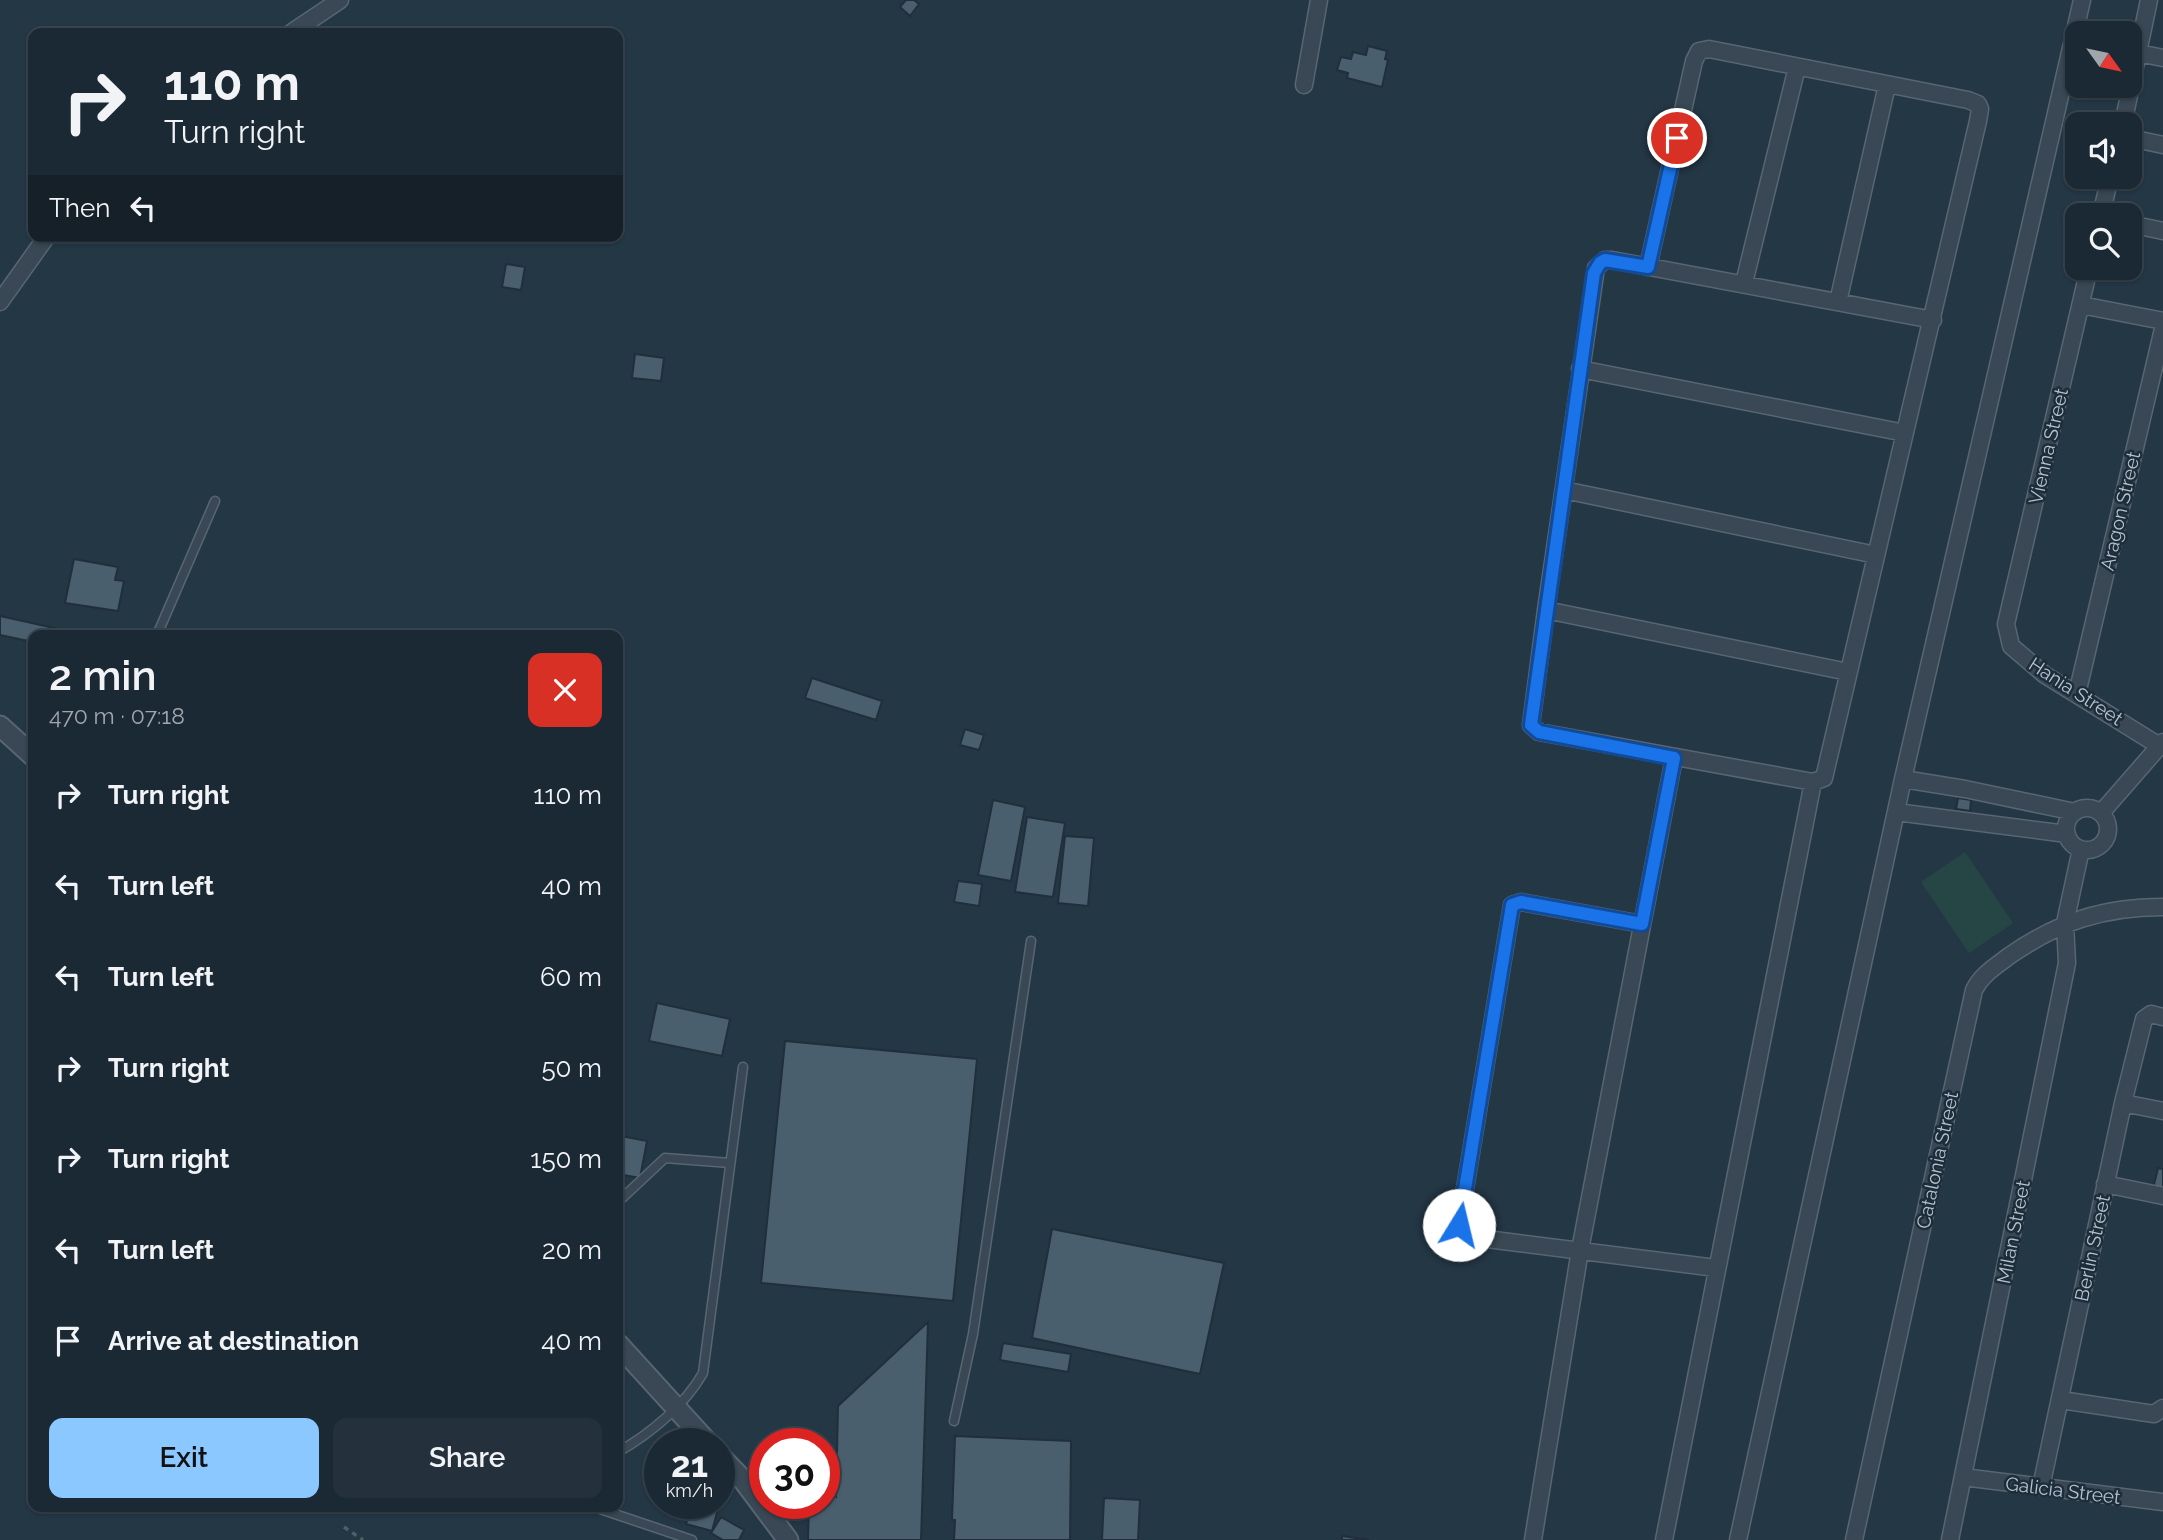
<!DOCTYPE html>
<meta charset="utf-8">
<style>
body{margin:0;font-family:Raleway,sans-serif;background:#24313c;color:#f1f3f6;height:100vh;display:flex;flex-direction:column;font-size:26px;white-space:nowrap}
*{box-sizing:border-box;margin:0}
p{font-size:23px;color:#a0a6ac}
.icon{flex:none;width:38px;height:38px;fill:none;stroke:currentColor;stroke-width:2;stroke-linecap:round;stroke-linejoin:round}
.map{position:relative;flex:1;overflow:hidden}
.details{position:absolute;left:28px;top:630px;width:595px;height:882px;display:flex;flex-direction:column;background:#1b2934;border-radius:14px;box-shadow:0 2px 5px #0004,0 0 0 2px #39454f}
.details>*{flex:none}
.hud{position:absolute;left:28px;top:28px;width:595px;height:214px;border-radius:14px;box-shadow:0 2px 5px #0004,0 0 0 2px #39454f;background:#1b2934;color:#f1f3f6;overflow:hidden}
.needle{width:46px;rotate:123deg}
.fabs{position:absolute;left:2065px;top:21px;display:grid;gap:14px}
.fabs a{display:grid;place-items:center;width:77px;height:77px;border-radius:14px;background:#1b2934;box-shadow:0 2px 5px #0004,0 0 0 2px #39454f;font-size:35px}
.speed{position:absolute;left:644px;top:1428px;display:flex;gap:14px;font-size:35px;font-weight:700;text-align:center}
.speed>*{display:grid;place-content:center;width:91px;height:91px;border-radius:50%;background:#1b2934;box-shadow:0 2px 5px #0004,0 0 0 2px #39454f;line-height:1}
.speed small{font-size:18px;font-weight:400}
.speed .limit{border:10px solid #d22;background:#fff;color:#111}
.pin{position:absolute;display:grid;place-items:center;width:60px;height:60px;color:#fff;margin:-30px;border:4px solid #fff;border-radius:50%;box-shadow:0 2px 7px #0007}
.me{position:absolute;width:77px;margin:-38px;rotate:9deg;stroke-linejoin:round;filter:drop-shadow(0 0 5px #0008)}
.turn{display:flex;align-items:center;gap:24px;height:147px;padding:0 21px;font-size:32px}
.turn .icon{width:91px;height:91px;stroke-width:2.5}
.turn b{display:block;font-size:49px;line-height:60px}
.then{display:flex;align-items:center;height:66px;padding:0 21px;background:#0003;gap:14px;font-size:26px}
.round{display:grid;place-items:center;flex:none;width:74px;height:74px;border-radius:14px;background:#24313c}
.headline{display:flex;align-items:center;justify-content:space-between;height:119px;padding:0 21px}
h1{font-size:42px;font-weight:600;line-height:52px}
.action{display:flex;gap:14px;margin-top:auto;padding:14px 21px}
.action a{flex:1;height:80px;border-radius:14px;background:#8ac8ff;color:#111;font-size:28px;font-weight:600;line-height:80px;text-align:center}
.action a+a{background:#24313c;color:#f1f3f6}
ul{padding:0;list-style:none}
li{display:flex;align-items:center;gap:21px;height:91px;padding:0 21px}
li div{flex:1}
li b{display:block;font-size:26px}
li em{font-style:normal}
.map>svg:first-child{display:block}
</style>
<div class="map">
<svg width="2163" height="1540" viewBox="0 0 2163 1540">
<rect width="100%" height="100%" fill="#243745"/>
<path fill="#264645" d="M1965 852 2013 923 1969 953 1921 882Z"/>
<path fill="#4a5f6d" stroke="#202f3b" stroke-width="2" d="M906 0H914L919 4 910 16 900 7Z
M1368 46 1387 51 1385 59 1388 60 1382 87 1347 78 1348 73 1337 70 1341 57 1351 59 1353 52 1366 55Z
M506 264 525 267 521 290 502 287Z
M635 354 664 358 661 381 632 378Z
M74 559 118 567 115 580 124 581 118 611 65 603Z
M0 616 63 630 62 635H33V642L0 635Z
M812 678 882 701 876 720 805 698Z
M965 729 984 735 979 750 960 745Z
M1958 798 1971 800 1970 811 1956 809Z
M993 800 1025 807 1011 881 978 875Z
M1027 817 1065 823 1053 897 1015 892Z
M1065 836 1094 838 1088 906 1058 903Z
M958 881 982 884 979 906 954 902Z
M657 1003 730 1019 722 1056 649 1041Z
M785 1041 977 1059 953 1301 761 1283Z
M621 1136 647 1141 640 1178 618 1174V1154Z
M2158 1168 2163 1169V1191L2153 1189Z
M1052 1229 1224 1263 1200 1374 1032 1338Z
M928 1322 921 1540H808L809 1503H824V1495L836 1497 838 1406Z
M1003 1343 1071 1354 1068 1372 1000 1360Z
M955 1436 1071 1441 1070 1540H954L955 1520H952Z
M660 1454V1485L644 1468Z
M1104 1498 1140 1500 1138 1540H1102Z
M692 1503 718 1509 712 1531 686 1524Z
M721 1517 744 1530 739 1540H723L711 1533Z
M1342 1536 1369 1540H1342Z"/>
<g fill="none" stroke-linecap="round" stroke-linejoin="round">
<g stroke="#576671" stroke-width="11">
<path id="service" d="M157 635 215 501
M618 1202 665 1158 730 1163
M954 1421 973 1334 1031 941
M618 1452C650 1434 685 1405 703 1373L743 1067
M594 1507 692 1540"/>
</g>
<g stroke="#576671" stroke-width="19">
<path id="minor" d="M291 33 340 0
M2138 53 2163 58
M1304 85 1319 0
M2123 124 2149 0
M2130 138 2163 145
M2101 215 2110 177
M2130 224 2163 231
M1648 267 1694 61 1699 51 1709 49 1968 100 1978 104 1980 109 1978 121 1824 778 1813 782 1539 732 1531 725 1546 610 1596 268 1605 260H1612L1933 320
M2089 268 2006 624 2011 646 2045 675 2161 747
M1744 283 1797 67
M0 302 47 236
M1838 302 1887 85
M2081 305 2163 321
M1580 369 1905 433
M1564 490 1876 555
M1546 610 1848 672
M2077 694 2163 329
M1903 779 1965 789 2075 812
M2066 829a21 21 0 1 1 42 0a21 21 0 1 1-42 0Z
M1896 812 2067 834
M2101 813 2163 742
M1642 924 1521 902 1512 905 1459 1225 1462 1233 1471 1237 1716 1268
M2123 1103 2163 1111
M2105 1184 2163 1196
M2061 1400 2154 1414 2163 1408
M1963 1477 2163 1502
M2041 1487 2123 1103 2144 1019 2151 1014 2163 1017
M1533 1540 1580 1250 1674 758
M1664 1540 1813 782
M1738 1540 1903 779 2082 0
M1854 1540 1974 990C1982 974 1995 967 2009 956 2058 922 2103 907 2163 907
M1950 1540 2067 963 2065 923 2081 849"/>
</g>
<g stroke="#576671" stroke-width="23">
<path id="tertiary" d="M0 726 33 756
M618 1344 709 1444
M719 1455 744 1481 788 1540"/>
</g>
<path stroke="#476362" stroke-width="3.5" stroke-dasharray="5 5" stroke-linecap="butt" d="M344 1527 363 1540"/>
<use href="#service" stroke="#394854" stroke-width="8"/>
<use href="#minor" stroke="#394854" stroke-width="16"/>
<use href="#tertiary" stroke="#394854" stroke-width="19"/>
</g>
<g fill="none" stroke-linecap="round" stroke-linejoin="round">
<g stroke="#114b97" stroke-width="18">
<path id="route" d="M1459 1225 1512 905 1521 902 1642 924 1674 758 1539 732 1531 725 1594 273 1600 263 1605 260 1648 267 1677 138"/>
</g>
<use href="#route" stroke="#1a73e8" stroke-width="12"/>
</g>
<g text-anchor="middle" stroke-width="5" stroke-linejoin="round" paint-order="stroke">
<g font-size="19" fill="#b6c3ce" stroke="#1e2d3a">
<text transform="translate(2048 446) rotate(-77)" y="7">Vienna Street</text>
<text transform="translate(2120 511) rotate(-77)" y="7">Aragon Street</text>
<text transform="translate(2076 691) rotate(33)" y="7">Hania Street</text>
<text transform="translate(1937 1160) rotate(-78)" y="7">Catalonia Street</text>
<text transform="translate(2013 1232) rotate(-79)" y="7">Milan Street</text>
<text transform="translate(2092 1248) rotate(-78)" y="7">Berlin Street</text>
<text transform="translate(2063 1490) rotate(7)" y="7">Galicia Street</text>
</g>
</g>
</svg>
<div class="fabs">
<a><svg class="needle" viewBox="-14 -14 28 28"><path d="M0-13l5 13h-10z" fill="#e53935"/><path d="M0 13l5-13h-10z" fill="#a0a6ac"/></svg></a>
<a><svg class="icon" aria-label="sound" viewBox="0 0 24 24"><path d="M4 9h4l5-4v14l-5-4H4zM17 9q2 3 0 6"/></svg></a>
<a><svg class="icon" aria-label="search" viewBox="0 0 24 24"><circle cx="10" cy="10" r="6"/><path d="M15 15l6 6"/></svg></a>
</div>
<div class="speed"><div>21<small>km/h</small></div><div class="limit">30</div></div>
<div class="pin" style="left:1677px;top:138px;background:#d93025"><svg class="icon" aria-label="arrive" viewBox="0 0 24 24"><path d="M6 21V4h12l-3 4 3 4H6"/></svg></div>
<svg class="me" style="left:1459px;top:1225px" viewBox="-20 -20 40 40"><circle r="19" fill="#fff"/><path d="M0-13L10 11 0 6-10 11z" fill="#1a73e8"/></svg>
<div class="hud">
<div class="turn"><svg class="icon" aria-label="right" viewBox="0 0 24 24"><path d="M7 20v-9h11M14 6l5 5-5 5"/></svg><div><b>110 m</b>Turn right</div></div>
<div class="then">Then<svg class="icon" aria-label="left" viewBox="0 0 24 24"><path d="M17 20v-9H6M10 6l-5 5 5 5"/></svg></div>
</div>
<section class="details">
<div class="headline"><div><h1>2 min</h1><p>470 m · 07:18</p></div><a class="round" style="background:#d93025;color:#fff"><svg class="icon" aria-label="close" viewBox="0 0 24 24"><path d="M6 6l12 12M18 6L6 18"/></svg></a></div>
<ul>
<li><svg class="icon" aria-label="right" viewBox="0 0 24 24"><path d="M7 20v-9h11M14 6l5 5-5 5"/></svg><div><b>Turn right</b></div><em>110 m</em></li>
<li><svg class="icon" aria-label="left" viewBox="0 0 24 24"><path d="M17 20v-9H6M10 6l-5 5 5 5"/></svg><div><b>Turn left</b></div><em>40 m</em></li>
<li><svg class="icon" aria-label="left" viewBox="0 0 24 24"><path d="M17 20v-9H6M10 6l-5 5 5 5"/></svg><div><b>Turn left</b></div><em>60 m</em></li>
<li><svg class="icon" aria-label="right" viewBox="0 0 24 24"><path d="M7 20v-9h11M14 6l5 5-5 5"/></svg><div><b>Turn right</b></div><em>50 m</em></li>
<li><svg class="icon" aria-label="right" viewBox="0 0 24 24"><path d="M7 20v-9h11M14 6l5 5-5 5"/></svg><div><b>Turn right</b></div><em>150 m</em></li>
<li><svg class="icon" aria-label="left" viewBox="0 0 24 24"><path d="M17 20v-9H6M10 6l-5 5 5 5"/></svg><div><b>Turn left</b></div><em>20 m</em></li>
<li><svg class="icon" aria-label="arrive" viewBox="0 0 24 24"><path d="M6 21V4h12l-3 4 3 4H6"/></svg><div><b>Arrive at destination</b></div><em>40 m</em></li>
</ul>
<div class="action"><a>Exit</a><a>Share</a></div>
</section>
</div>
